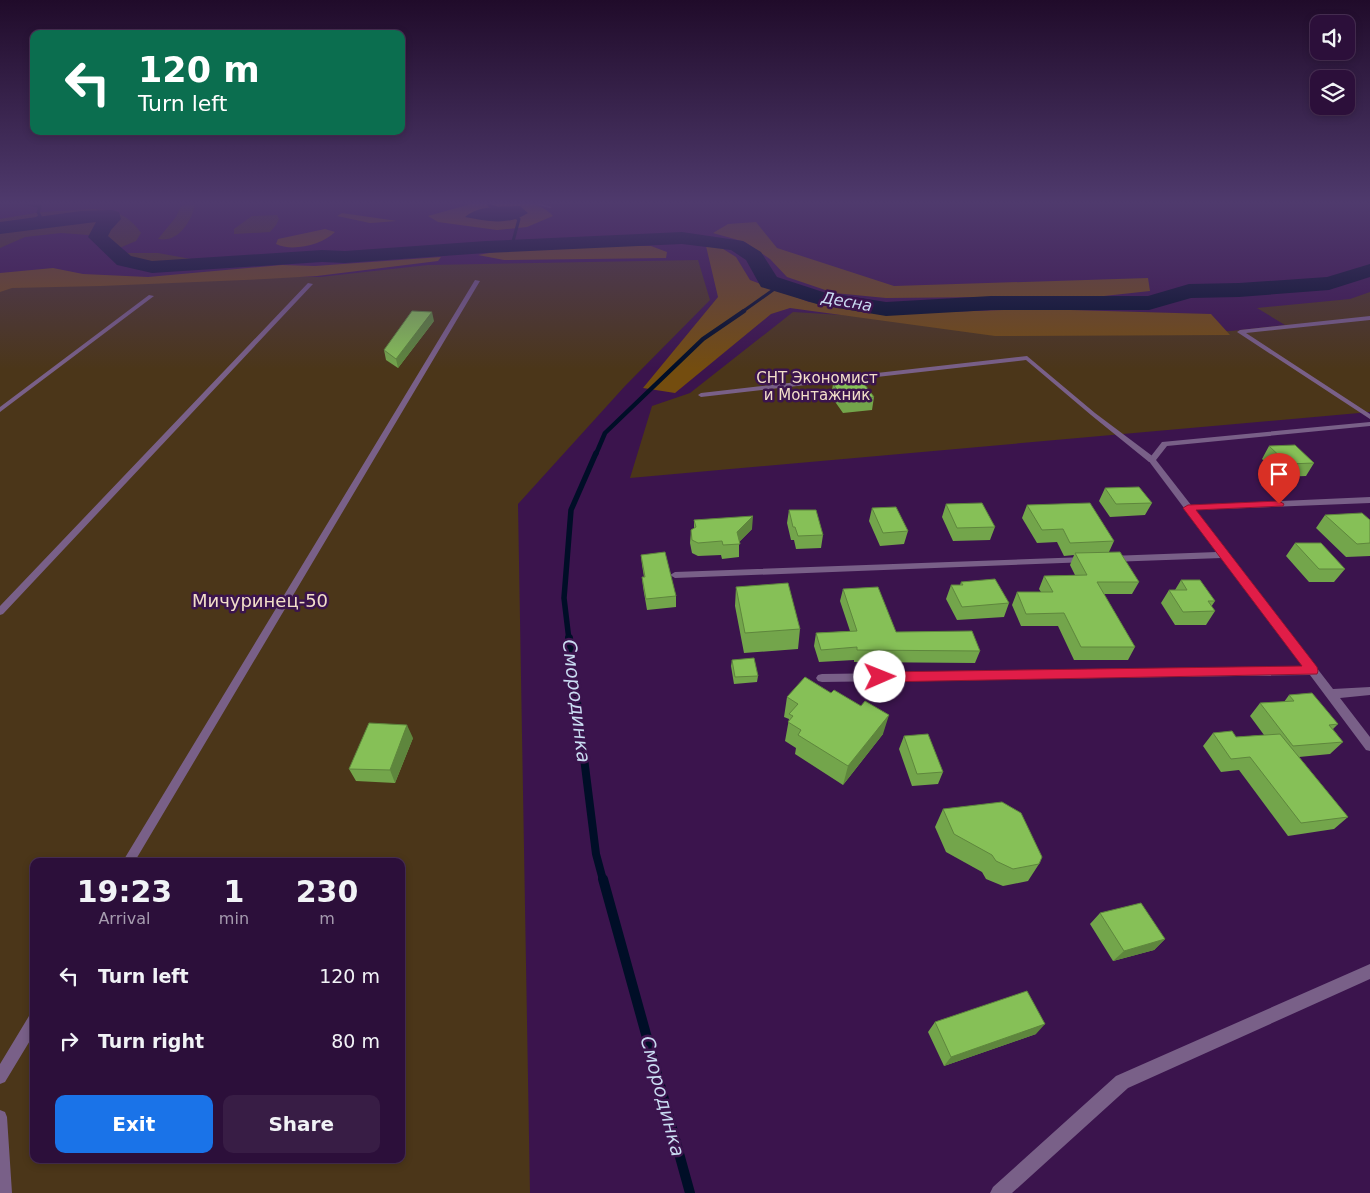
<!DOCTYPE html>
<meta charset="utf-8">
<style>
body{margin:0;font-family:"DejaVu Sans",sans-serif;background:#381d45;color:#f1f3f6;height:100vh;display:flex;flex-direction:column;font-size:19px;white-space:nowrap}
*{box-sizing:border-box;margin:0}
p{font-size:16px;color:#a69caf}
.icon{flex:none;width:28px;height:28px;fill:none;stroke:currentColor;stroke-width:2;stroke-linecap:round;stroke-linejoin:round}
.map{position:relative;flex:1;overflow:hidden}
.sheet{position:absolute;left:30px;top:858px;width:375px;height:305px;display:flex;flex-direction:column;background:#2c0f3a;border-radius:10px;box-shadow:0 2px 8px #0003,0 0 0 1px #482f54}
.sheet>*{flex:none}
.top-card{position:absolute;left:30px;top:30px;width:375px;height:105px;border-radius:10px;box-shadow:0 2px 8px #0003,0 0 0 1px #482f54;background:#0b6e4f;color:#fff;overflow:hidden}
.controls{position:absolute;left:1310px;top:15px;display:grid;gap:10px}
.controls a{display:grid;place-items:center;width:45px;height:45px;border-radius:10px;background:#2c0f3a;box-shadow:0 2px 8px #0003,0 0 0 1px #482f54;font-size:25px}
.pin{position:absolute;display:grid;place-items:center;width:42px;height:42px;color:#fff;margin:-51px -21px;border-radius:50% 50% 50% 0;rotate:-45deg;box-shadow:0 0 5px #0007}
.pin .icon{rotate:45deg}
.me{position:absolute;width:55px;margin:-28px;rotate:89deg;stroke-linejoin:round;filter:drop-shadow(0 0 4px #0008)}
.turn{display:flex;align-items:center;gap:18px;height:105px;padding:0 25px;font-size:22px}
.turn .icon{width:65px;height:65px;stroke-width:2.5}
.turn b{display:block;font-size:35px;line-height:42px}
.eta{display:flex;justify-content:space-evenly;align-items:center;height:85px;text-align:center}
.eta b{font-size:30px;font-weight:600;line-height:35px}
.cta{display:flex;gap:10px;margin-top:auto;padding:10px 25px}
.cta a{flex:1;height:58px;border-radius:10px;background:#1a73e8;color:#fff;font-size:20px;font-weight:600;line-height:58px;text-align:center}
.cta a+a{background:#381d45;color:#f1f3f6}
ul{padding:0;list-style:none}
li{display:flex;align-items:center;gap:15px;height:65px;padding:0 25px}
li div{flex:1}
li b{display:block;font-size:19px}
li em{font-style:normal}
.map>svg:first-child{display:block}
</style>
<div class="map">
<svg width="1370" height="1193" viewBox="0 0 1370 1193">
<rect width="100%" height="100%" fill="#3b144d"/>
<path fill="#4b3619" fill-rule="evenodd" d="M195 205C191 222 178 243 158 239L176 217 181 206Z
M92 209C114 210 128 214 141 233L136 241 117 249 103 236 61 233 25 237 0 248V219L41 212Z
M277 215 279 219 276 225 270 232 234 234V229L252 216Z
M394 249H429L434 253 402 255H321L153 266 129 260 124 256 127 253H158L191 259Z
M698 260 710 300 625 386 518 504 530 1193H0V286L268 276 320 277 428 265ZM34 861H401V1159H34Z
M1370 292V412L630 478 652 406 690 393 793 312 1153 334 1231 331 1285 325 1257 308 1350 299Z"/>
<path fill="#744d0f" d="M478 202C502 202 536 196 553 216L527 227 497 230 438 222 428 216Z
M342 213 397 221 370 223 337 216Z
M756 222 777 248 894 286 1148 278 1150 291 1104 296 886 298 834 293 787 277 770 259 745 242 713 233 728 224Z
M325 229 335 232C322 245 292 252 276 244L278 239Z
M651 246 667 252 666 258 504 260 478 255C535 244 593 246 651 246Z
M706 246 720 247 736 257 750 280 809 302 914 313 1036 309 1211 314 1230 335 995 336 790 308 771 314 675 393 643 388 718 297Z
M441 257 438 261 317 276 265 279 101 286 12 288 0 292V273L53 268 83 274 148 277 282 265 315 266Z"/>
<path fill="#000e27" d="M520 206 528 213C509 226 486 221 465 217 478 205 503 207 520 206Z"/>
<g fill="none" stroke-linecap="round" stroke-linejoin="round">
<path stroke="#000e27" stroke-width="3" d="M22 202 40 207 38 212 40 216 33 221 36 224
M488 202 489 205 499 209
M512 216 519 219 512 245
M742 312 780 285"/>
<path stroke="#000e27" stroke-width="4.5" d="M596 454 605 433 703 339 744 311"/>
<path stroke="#000e27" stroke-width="5.5" d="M569 640 564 598 571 510 596 453"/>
<path stroke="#000e27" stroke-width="8" d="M569 638 596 854 603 880"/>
<path stroke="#000e27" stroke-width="10" d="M603 879 690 1193"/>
<path fill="#000e27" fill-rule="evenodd" d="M112 210 119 212 121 219 111 230 108 236 131 256 152 261 322 250 345 251 486 241 682 232 743 241 761 252 777 277 823 292 886 302 991 296H1148L1189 284 1239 283 1327 277 1370 264V277L1329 290 1239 297 1191 298 1149 310H991L886 316 820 305 761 287 746 260 731 250 682 244 486 253 345 263 322 262 152 273 117 265 88 237 96 222 0 234V222L81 211Z"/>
<path fill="#796088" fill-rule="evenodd" d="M527 202H533L552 207 550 208Z
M475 280 480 281 135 861H123Z
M308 283 313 284 3 614 0 615V606Z
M149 295 154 296 0 412V407Z
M1370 316V320L1246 333 1370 414V419L1237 332 1240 330Z
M1027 356 1095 413 1155 458V462H1149L1091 415 1026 360 701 397 698 395 701 393Z
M34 1014V1034L5 1082 0 1084V1064L29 1016Z
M0 1110 5 1112 7 1117 12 1193H0Z"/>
<path fill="#796088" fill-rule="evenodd" d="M1370 422V426L1167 446 1156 460 1191 505 1370 497V503L1195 510 1333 689 1370 687V695L1340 698 1370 737V751L1366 750 1310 675 822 682 818 681 816 678 818 675 822 674 1304 667 1222 558 1110 562 1105 559 1110 556 1217 552 1148 460 1162 442Z
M1086 557 1089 558 1091 560 1089 562 675 578 670 575 675 572Z
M1370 964V979L1128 1088 1012 1193H990L993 1187 1116 1076Z"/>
</g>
<path fill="#73a54b" d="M434 321 398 368 386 360 384 350Z
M833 384 874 397 872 410 843 413 831 396Z
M1269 446 1314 463 1306 476 1280 477 1262 459Z
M1105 488 1152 503 1145 515 1110 517 1099 501Z
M946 504 995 527 990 540 953 541 942 517Z
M1027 505 1114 541 1109 552 1139 582 1132 594H1104L1135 647 1128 660H1074L1058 626H1021L1012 605 1017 592H1041L1039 589 1044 576 1075 575 1070 565 1074 555 1064 556 1057 542 1037 543 1022 518Z
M872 508 908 531 904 544 880 546 869 521Z
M789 510 823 535 821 548 796 549 794 540H791L787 523Z
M1325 515 1370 520V556L1346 557 1316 528Z
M694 520 752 529 739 542V557L722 559 721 555 698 556 692 553 690 543 691 530 694 528Z
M1295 543 1345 569 1334 582H1309L1286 556Z
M641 555 676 596V607L647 610 643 587 642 577H644L642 565Z
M1181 580 1215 601 1211 607 1215 611 1206 625H1175L1161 603 1169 590H1175Z
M961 582 1009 603 1004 617 957 620 946 599 951 585H960Z
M736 587 800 629 798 649 744 653 735 606Z
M843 589 896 632 980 651 975 663 854 662V660L819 662 814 646 816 633 850 631 840 601Z
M732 660 758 676 757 682 734 684 731 666Z
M1289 695 1338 724 1333 729 1343 742 1330 754 1299 757 1348 817 1334 829 1288 836 1239 770 1221 772 1203 746 1213 733 1236 737 1264 735 1250 716 1260 703 1284 702Z
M787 697 883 734 843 785 795 754 796 748 785 741 789 719 784 717Z
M904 736 943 772 938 784 912 786 899 749Z
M413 738 395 783 356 781 349 769Z
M943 809 1039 864 1028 881 1003 886 986 879 982 872 946 852 935 827Z
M1100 913 1165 939 1154 950 1113 961 1090 924Z
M935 1022 1036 1034 944 1066 928 1032Z"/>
<path fill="#5e863d" d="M432 312 434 321 398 368 396 359Z
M753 516 752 529 737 544V532Z
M889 715 883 734 843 785 848 766Z
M407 725 413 738 395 783 390 770Z
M1165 939 1154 950 1113 961 1124 951Z
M1045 1024 1036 1034 944 1066 951 1057Z"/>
<path fill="#86c057" stroke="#5e863d" d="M412 311 432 312 396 359 384 350Z
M862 381 874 397 845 401 833 384Z
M1295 445 1314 463 1288 464 1269 446Z
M1139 487 1152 503 1116 504 1105 488Z
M982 503 995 527 957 528 946 504Z
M1090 503 1114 541 1070 543 1063 529 1042 530 1027 505Z
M896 507 908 531 883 533 872 508Z
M789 510H816L823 535 798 536 795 527H793Z
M1362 513 1370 520V543L1357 544 1325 515Z
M753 516 737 532 740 544 723 545 722 541 698 543 692 540 691 530 696 527 694 520Z
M1295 543H1321L1345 569H1319Z
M665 552 676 596 646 599 642 577H645L641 555Z
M1120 552 1139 582H1097L1135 647H1081L1064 613 1026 614 1017 592H1053L1044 576 1087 575 1075 553Z
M995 579 1009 603 962 607 951 585H963L961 582Z
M1181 580H1200L1215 601H1208L1215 611 1183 612 1169 590H1187Z
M788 583 800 629 745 633 736 587Z
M878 587 896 632 972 631 980 651 857 650V647L821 650 816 633 857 631 843 589Z
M754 658 758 676 735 677 732 660Z
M805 677 831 693 834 690 861 706 865 701 889 715 848 766 798 735 801 730 788 722 793 716 789 714 798 704 787 697Z
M1312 693 1338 724 1329 725 1343 742 1293 746 1260 703 1294 701 1289 695Z
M369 723 407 725 390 770 349 769Z
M1232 731 1236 737 1280 734 1348 817 1301 823 1250 757 1231 759 1213 733Z
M928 734 943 772 917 774 904 736Z
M1002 802 1021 813 1042 857 1039 864 1013 869 996 861 992 855 954 834 943 809Z
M1141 903 1165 939 1124 951 1100 913Z
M1027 991 1045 1024 951 1057 935 1022Z"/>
<linearGradient id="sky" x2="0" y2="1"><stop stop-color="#200b2a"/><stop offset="0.55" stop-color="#4f3a6d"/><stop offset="1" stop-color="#4f3a6d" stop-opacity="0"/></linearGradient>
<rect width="1370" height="369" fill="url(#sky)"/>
<path fill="#e11d48" stroke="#92132f" d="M1279 501 1284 504 1283 506 1196 510 1317 667 1318 671 1317 674 880 682 876 681 874 677 876 674 880 672 1302 666 1183 508 1188 505Z"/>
<g text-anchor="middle" stroke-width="5" stroke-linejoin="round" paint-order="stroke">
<g font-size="15" fill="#f2dfc9" stroke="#3b144d">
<text x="817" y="383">СНТ Экономист<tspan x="817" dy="17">и Монтажник</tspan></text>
</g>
<g font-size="16" font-style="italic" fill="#c9dbf1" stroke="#3b144d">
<text transform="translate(847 301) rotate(10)" y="6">Десна</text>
</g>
<g font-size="18" fill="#f2dfc9" stroke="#3b144d">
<text x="260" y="607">Мичуринец-50</text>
</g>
<g font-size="19" font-style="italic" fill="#c9dbf1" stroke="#3b144d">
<text transform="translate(577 701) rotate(83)" y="7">Смородинка</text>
<text transform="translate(663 1096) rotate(75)" y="7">Смородинка</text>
</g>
</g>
</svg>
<div class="controls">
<a><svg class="icon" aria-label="sound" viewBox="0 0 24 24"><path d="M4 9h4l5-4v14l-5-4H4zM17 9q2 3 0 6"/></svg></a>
<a><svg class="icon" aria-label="layers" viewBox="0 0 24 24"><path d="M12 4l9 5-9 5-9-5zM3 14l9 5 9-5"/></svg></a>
</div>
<div class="pin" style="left:1279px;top:504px;background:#d93025"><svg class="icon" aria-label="arrive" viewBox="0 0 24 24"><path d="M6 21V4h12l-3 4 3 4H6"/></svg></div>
<svg class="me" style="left:880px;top:677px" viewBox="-20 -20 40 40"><circle r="19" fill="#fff"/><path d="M0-13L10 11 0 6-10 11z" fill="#e11d48"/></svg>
<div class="top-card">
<div class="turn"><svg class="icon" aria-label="left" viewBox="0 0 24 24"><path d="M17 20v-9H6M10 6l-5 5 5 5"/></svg><div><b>120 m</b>Turn left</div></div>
</div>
<section class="sheet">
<div class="eta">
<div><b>19:23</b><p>Arrival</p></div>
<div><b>1</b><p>min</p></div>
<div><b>230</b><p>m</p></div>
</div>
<ul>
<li><svg class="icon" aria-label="left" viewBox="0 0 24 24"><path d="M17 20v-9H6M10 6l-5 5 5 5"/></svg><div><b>Turn left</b></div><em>120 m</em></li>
<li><svg class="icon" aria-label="right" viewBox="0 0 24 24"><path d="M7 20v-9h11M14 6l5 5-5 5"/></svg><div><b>Turn right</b></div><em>80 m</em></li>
</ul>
<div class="cta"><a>Exit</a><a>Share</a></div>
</section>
</div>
